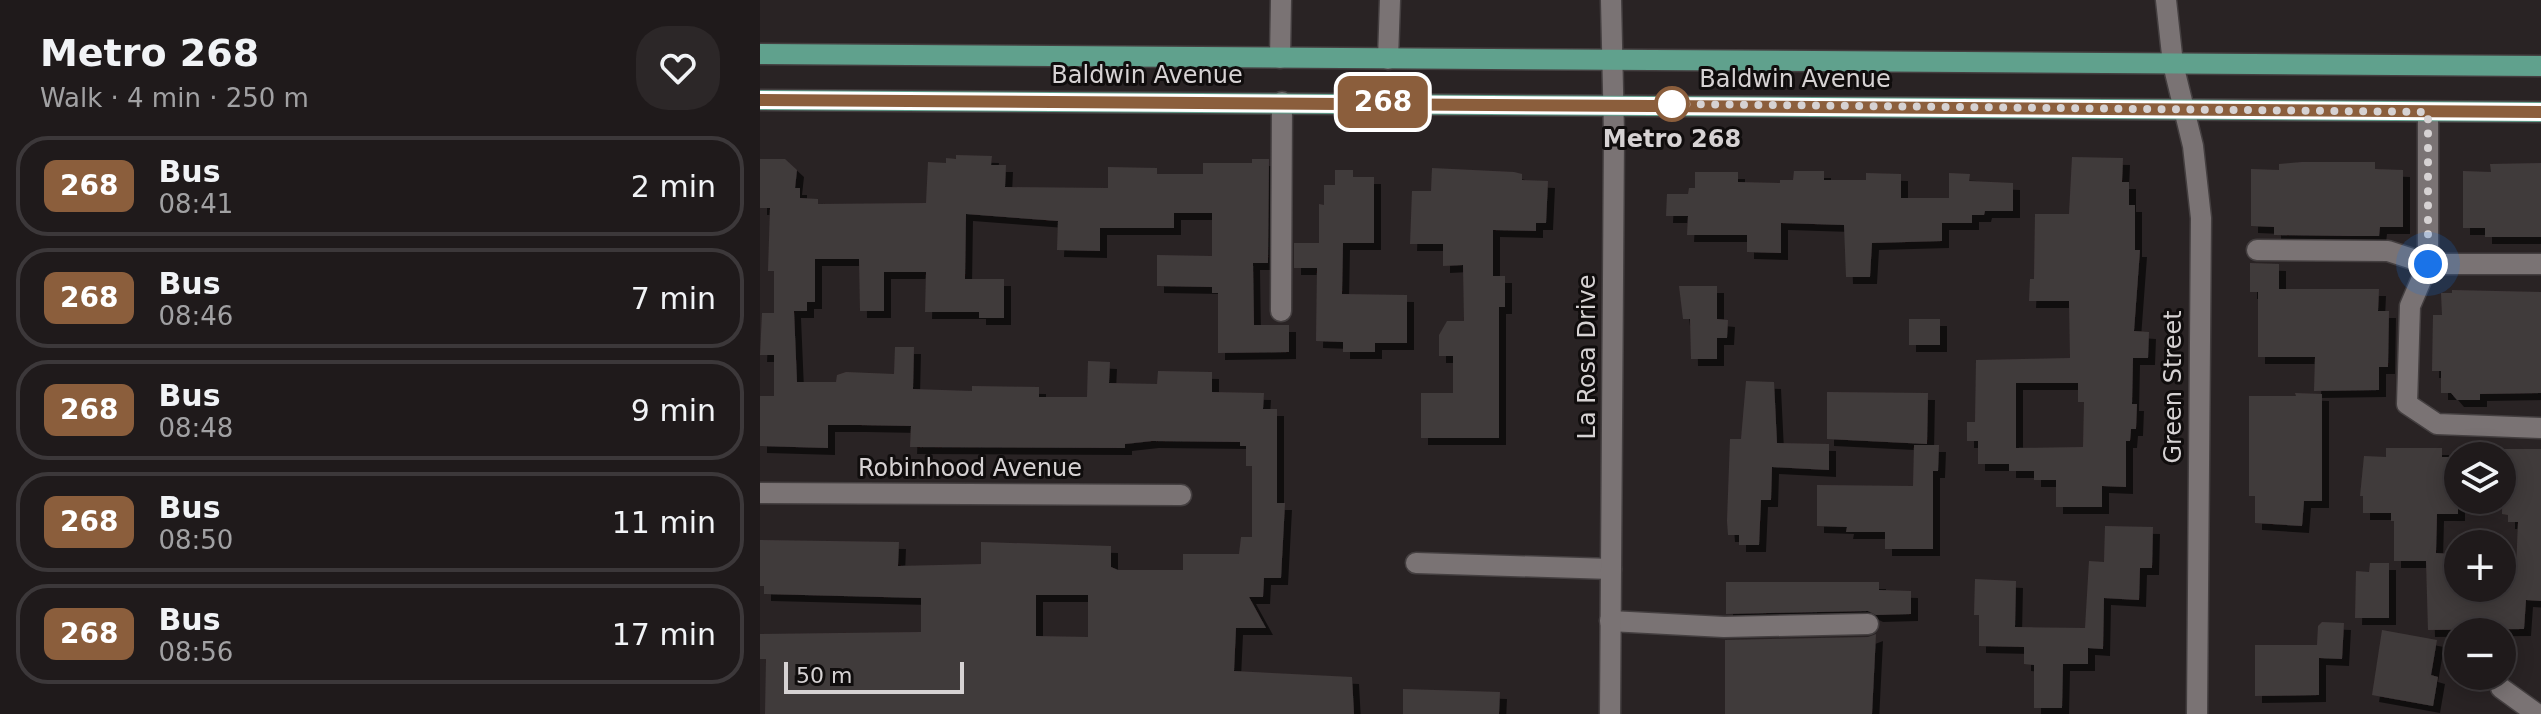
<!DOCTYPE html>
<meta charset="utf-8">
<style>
body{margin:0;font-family:"DejaVu Sans",sans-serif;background:#2c2728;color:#f1f3f6;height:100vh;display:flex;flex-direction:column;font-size:30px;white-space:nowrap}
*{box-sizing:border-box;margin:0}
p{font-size:26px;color:#a1a1a3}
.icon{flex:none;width:44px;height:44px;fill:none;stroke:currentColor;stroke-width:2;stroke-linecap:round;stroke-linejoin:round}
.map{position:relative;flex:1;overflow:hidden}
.panel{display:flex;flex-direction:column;background:#1f1a1b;width:760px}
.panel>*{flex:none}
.badge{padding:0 16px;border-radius:12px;font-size:28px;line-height:52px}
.fabs{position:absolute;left:1684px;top:442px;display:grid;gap:16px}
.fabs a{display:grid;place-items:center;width:72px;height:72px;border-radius:50%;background:#1f1a1b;box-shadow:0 4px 20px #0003,0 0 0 2px #3c383a;font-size:40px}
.scale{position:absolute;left:24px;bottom:20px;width:180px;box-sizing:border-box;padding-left:8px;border:4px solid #d6d2d3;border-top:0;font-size:22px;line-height:28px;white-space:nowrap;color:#d6d2d3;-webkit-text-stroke:6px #100d0d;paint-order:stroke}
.you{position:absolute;width:40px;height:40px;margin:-20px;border:6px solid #fff;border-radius:50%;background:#1a73e8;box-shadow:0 0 0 12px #1a73e833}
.map>.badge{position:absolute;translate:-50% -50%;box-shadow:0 0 0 4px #fff}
.round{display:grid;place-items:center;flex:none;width:84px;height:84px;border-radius:32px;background:#2c2728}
.summary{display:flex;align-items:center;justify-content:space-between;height:136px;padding:0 40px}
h1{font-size:38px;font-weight:700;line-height:60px}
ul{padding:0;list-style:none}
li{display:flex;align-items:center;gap:24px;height:100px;margin:0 16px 12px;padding:0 24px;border:4px solid #3c383a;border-radius:32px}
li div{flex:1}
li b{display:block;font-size:30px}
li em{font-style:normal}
li .badge{min-width:88px;font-weight:700;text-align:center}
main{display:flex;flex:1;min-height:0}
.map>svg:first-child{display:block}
</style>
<main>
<section class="panel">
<div class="summary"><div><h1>Metro 268</h1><p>Walk · 4 min · 250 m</p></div><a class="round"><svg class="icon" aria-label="heart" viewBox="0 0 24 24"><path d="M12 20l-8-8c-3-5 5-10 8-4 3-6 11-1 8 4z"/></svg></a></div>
<ul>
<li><span class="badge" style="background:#8b5e3c;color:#fff">268</span><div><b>Bus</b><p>08:41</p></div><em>2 min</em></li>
<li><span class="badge" style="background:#8b5e3c;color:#fff">268</span><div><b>Bus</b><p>08:46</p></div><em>7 min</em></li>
<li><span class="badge" style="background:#8b5e3c;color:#fff">268</span><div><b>Bus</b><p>08:48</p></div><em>9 min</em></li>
<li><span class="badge" style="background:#8b5e3c;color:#fff">268</span><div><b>Bus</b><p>08:50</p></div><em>11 min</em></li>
<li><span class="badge" style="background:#8b5e3c;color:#fff">268</span><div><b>Bus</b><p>08:56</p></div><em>17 min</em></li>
</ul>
</section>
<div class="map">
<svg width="1781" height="714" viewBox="0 0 1781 714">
<defs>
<filter id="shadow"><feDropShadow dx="7" dy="7" stdDeviation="0" flood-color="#0009"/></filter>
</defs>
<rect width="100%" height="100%" fill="#292324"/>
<g fill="#413a3b" fill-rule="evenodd" filter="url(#shadow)">
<path d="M196,155L232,156L231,165H246L245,187L348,188V167L397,168V174H443V163H492V159H509L508,263H493L494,325H529V352L458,353V293H452V287L397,286V255L452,256V213H414V228H340V251L297,250L298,221L206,214L205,279H244V318H219V312H165L166,272H124V311H100L99,259H55V302H47V311H34L37,382H76L77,375L86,372L134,374L135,347H154L153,389L212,391V386L279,387V397H327L328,361L350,362L349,383L397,384L398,371L452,372V392L504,393L503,409H517V503H525L521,578H504L503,597H489L506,628H476L474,671L592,677L594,714H5L6,659H0V634L161,632V598L4,594V586H0V540L139,542L138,566L221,564V542L351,546V567L358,570H423V554H479L481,537H492V466H486V446H480V442L392,441L365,444V448L150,447L151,426L99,425H68V448L0,446V396H14V355H0L2,313H14V271H8L10,208H0V159H25L37,170L35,188H40V198L58,199V204L166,203L168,162L186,163V158L196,159ZM276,595H328V637L276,636Z"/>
<path d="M1312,157L1363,158L1362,182H1369V205H1375V250H1380L1374,331L1389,332L1388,358H1373L1372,404H1377L1376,429H1371L1370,441H1366V487L1342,486V507H1296V480H1274V471H1249V464H1218V441H1207V422H1215L1216,360L1310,358L1309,301H1269L1270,279H1274L1275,214H1309ZM1256,383H1318V402H1324L1323,447L1256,448Z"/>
<path d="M1542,162H1615V169L1643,170V227H1620L1619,236H1590L1514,235V227L1491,226V169L1519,170V164Z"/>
<path d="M1781,163V237H1725V228H1703V171L1731,172L1730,164Z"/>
<path d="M672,168L754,172L762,174V180L788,181L786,223H776V231L733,230V276H745V307H739V438H661V393H693V356H679V335L687,321H704L703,265L683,266V244H650L652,191H671Z"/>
<path d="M575,170H593V177H614V243H583L582,294L647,295V343H615V352H583V342L556,341L557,268H534V243H559V204L564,205V185H575Z"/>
<path d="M1034,171H1064V180H1106V173L1141,174V198H1189V173L1210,174L1209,181L1253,183V211H1225L1224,215H1212V223H1182V241L1112,243L1110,277H1086L1084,225L1021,223V253L987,252V235H927L928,216H906L907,194H928L929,188H935V172H978V182L1020,183V180H1033Z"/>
<path d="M1490,263L1519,264V289H1619L1618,311H1629L1628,367H1619V390L1554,391L1555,357H1498V292H1490Z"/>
<path d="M919,286H957V319L968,320L967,338H957V359H931L930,319H923Z"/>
<path d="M1692,290L1781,292V393L1720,394V400H1697L1691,393H1681V371H1672L1673,315H1682L1681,293H1692Z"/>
<rect x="1149" y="319" width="31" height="26"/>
<path d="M986,381L1014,382L1017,443L1069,444V470L1012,467L1011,500H1001L999,545H979V535H968L967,521L970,439H981Z"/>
<path d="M1067,392L1168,393L1167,444L1067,439Z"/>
<path d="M1535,393L1562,394V501H1544L1542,526L1495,523V496H1489V396H1536Z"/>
<path d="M1154,445H1179L1178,471H1173V549H1125V532H1086L1087,527L1057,526V485L1153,486Z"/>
<path d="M1626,448H1682V457H1698V514H1677L1676,553L1692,554V563H1698V588H1742V570H1756L1758,522H1748V515L1742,514L1743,449H1781V601L1766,600L1764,629L1668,630L1666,561H1634V521H1631V513H1603V496H1600L1604,456L1626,457Z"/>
<path d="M1345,526L1393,527L1392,568H1380L1379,600L1344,598L1343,649L1328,648V664H1303L1302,708H1274V665L1264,664V647L1219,646V615H1214L1215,579L1256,581L1255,627L1325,628L1329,561L1344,562Z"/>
<path d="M1610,563H1629V618H1595L1596,571L1609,572Z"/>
<path d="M966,582H1119V590L1151,591V614L1116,615L1108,611L966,614Z"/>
<path d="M1562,622L1584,623L1582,659L1559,658V695L1495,696V645H1557L1558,626Z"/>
<path d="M1622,630L1677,640L1671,675L1678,677L1673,706L1612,695Z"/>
<path d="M1116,634L1112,714H965V640L1108,637Z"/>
<path d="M643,689L740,692L739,714H643Z"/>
</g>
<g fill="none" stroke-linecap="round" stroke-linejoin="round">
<g stroke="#443f40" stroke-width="23">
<g id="minor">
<path d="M1406,0L1413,64L1433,146L1441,218L1437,714"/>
<path d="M520,58L521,0"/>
<path d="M628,59L630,0"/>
<path d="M1668,112V264L1650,306L1647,404L1677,424L1781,428"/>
<path d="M1497,250L1628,251L1668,264H1781"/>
<path d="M521,311L522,102"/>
<path d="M0,493L421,495"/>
<path d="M656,563L851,569"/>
<path d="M850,621L964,627L1108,624"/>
<path d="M1741,688L1777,714"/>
<path d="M850,714L854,134L851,0"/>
</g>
</g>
<g stroke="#443f40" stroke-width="23">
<g id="major">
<path d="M0,54L1781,66"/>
<path d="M0,100L1781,112"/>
</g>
</g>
<use href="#minor" stroke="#7a7374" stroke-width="20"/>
<use href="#major" stroke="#60a18d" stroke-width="20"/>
</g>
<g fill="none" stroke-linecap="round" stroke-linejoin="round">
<g stroke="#fff" stroke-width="18">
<path id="line" d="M0,100L1781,112"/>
</g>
<use href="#line" stroke="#8b5e3c" stroke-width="12"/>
<path stroke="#d6d2d3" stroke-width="8" stroke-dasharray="0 14.4" d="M912,104L1668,112V264"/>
</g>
<circle fill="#fff" stroke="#8b5e3c" stroke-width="4" cx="912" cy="104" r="16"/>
<g text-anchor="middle" stroke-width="6" stroke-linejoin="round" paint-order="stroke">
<g font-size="24" fill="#d6d2d3" stroke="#100d0d">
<text x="387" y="83">Baldwin Avenue</text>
<text x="1035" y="87">Baldwin Avenue</text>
<text transform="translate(827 357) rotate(-90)" y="8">La Rosa Drive</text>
<text transform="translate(1413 387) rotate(-90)" y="8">Green Street</text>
<text x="210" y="476">Robinhood Avenue</text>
</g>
<g font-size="24" font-weight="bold" fill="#d6d2d3" stroke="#100d0d">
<text x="912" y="147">Metro 268</text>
</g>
</g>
</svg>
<div class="fabs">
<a><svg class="icon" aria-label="layers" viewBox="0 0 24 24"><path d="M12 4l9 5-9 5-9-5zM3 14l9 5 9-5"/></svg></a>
<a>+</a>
<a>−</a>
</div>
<div class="scale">50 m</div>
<div class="you" style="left:1668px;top:264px"></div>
<b class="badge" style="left:623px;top:102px;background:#8b5e3c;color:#fff">268</b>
</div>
</main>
